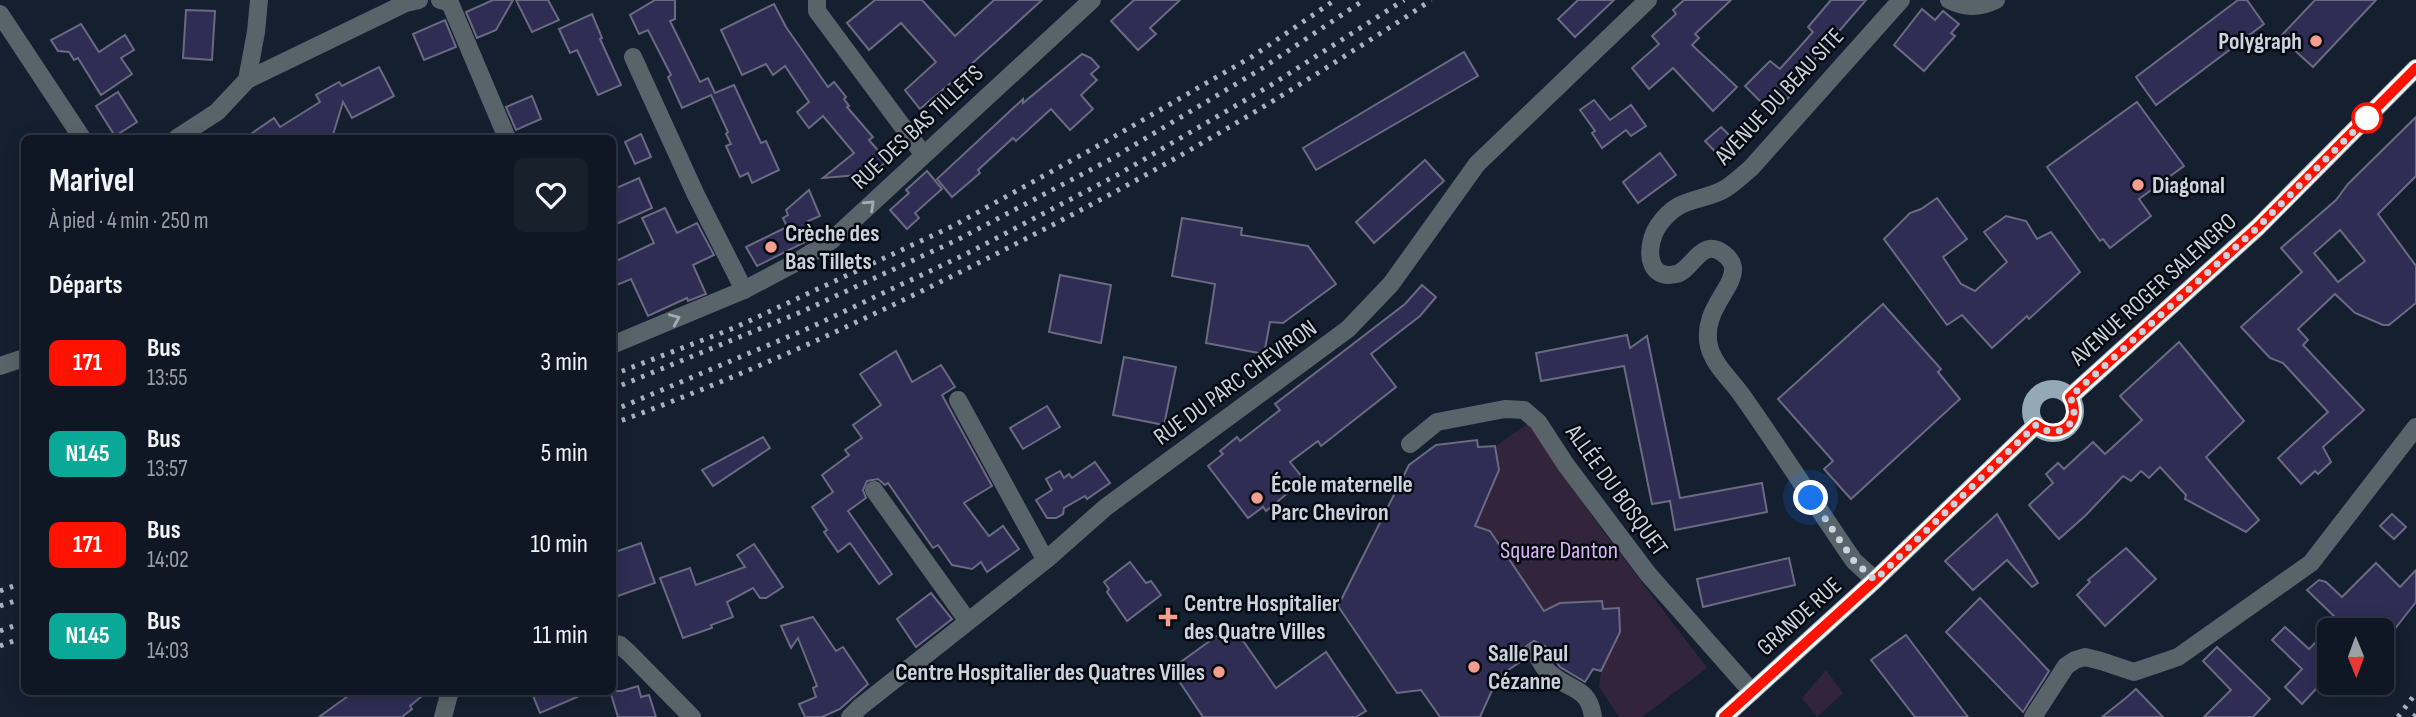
<!DOCTYPE html>
<html lang="fr">
<meta charset="utf-8">
<style>
body{margin:0;font-family:"Sofia Sans Condensed",sans-serif;background:#18202c;color:#f1f3f6;height:100vh;display:flex;flex-direction:column;font-size:26px;white-space:nowrap}
*{box-sizing:border-box;margin:0}
p{font-size:23px;color:#9b9fa6}
.icon{flex:none;width:38px;height:38px;fill:none;stroke:currentColor;stroke-width:2;stroke-linecap:round;stroke-linejoin:round}
.map{position:relative;flex:1;overflow:hidden}
.side{position:absolute;left:21px;top:135px;width:595px;height:560px;display:flex;flex-direction:column;background:#0f1724;border-radius:10px;box-shadow:0 4px 18px #0003,0 0 0 2px #2f3641}
.side>*{flex:none}
.badge{padding:0 14px;border-radius:10px;font-size:24px;line-height:46px}
.needle{width:46px;rotate:179deg}
.controls{position:absolute;left:2317px;top:618px;display:grid;gap:14px}
.controls a{display:grid;place-items:center;width:77px;height:77px;border-radius:10px;background:#0f1724;box-shadow:0 4px 18px #0003,0 0 0 2px #2f3641;font-size:35px}
.you{position:absolute;width:35px;height:35px;margin:-18px;border:5px solid #fff;border-radius:50%;background:#1a73e8;box-shadow:0 0 0 10px #1a73e833}
.map>.badge{position:absolute;translate:-50% -50%;box-shadow:0 0 0 4px #fff}
h2{padding:0 28px;font-size:26px;line-height:63px}
.round{display:grid;place-items:center;flex:none;width:74px;height:74px;border-radius:10px;background:#18202c}
.head{display:flex;align-items:center;justify-content:space-between;height:119px;padding:0 28px}
h1{font-size:33px;font-weight:700;line-height:52px}
ul{padding:0;list-style:none}
li{display:flex;align-items:center;gap:21px;height:91px;padding:0 28px}
li div{flex:1}
li b{display:block;font-size:26px}
li em{font-style:normal}
li .badge{min-width:77px;font-weight:700;text-align:center}
.map>svg:first-child{display:block}
</style>
<div class="map">
<svg width="2416" height="717" viewBox="0 0 2416 717">
<rect width="100%" height="100%" fill="#141f30"/>
<g fill="#32253b">
<path d="M1528,423L1600,527L1707,668L1642,717H1619L1599,687L1601,671L1620,632L1619,609H1603L1602,601L1560,603L1544,611L1490,532L1470,523L1499,470L1496,446Z"/>
<path d="M1826,670L1843,693L1817,717L1802,698Z"/>
</g>
<g fill="#302d55" stroke="#6a6a81" stroke-width="2" fill-rule="evenodd">
<path d="M493,0H513L496,30L477,38L466,12Z"/>
<path d="M516,0H548L559,20L532,32Z"/>
<path d="M655,0H675V19L670,21L700,82L708,78L715,93L734,85L761,143L766,141L779,170L752,183L748,173L740,177L726,146L731,144L726,134L728,132L711,95L682,108L668,77L671,75L648,30L639,34L630,15Z"/>
<path d="M875,0H922L955,36L994,0H1042L966,69L970,76L953,85L952,82L920,109L905,90L936,62L901,23L869,50L847,23Z"/>
<path d="M1134,0H1180L1150,28L1156,34L1138,50L1111,21Z"/>
<path d="M1578,0H1614L1575,37L1558,19Z"/>
<path d="M1684,0H1731L1695,34L1699,38L1692,45L1737,87L1713,111L1673,68L1649,89L1632,68L1659,44L1652,36L1676,14L1673,10Z"/>
<path d="M1831,0H1866L1790,88L1794,92L1777,109L1775,107L1771,112L1745,86L1770,61L1780,69L1813,32L1808,27Z"/>
<path d="M2238,0H2247L2264,24L2156,105L2136,77Z"/>
<path d="M2315,0H2376L2313,67L2280,37Z"/>
<path d="M774,4L786,27L828,87L834,82L846,97L844,99L849,106L847,107L873,137L869,140L887,161L864,181L858,175L823,178L854,153L823,116L809,128L797,112L809,102L785,66L773,75L766,64L742,75L721,30Z"/>
<path d="M1922,9L1935,20L1943,11L1959,24L1951,33L1955,36L1924,71L1894,45Z"/>
<path d="M186,10L215,11L212,60L183,58Z"/>
<path d="M592,14L602,38L600,39L621,85L598,95L577,50L570,53L559,29Z"/>
<path d="M445,20L456,47L424,60L413,34Z"/>
<path d="M81,24L99,52L125,35L134,50L121,58L132,74L101,95L78,58L74,60L69,52L58,51L51,40Z"/>
<path d="M1464,52L1478,76L1316,170L1303,148Z"/>
<path d="M1082,54L1091,58L1099,67L1091,74L1097,80L1081,95L1093,109L1070,130L1051,109L1016,141L1013,138L978,170L980,173L952,197L937,179L1023,99V103Z"/>
<path d="M379,67L394,96L352,118L343,102L332,138H245L274,118L280,127L320,102L316,95L339,82L342,86Z"/>
<path d="M118,92L137,122L115,136L96,106Z"/>
<path d="M532,96L541,119L516,130L506,107Z"/>
<path d="M1594,100L1610,120L1631,105L1646,126L1631,136L1626,130L1602,148L1592,133L1595,131L1580,110Z"/>
<path d="M2137,102L2184,166L2139,199L2151,216L2110,248L2103,239L2100,241L2047,167Z"/>
<path d="M2416,117V176L2378,214L2416,266V303L2389,325H2383L2355,313L2335,294L2298,329L2308,340L2303,345L2364,410L2323,447L2331,462L2318,474L2315,471L2301,484L2278,458L2328,412L2283,363L2270,358L2241,327L2302,272L2281,248L2336,200L2348,184ZM2340,230L2365,261L2338,282L2314,253Z"/>
<path d="M1721,127L1738,144L1722,159L1705,141Z"/>
<path d="M641,134L651,157L635,164L625,142Z"/>
<path d="M1660,153L1676,175L1638,203L1623,182Z"/>
<path d="M1425,160L1444,181L1374,243L1356,222Z"/>
<path d="M927,171L942,189L915,213L919,218L907,229L890,210L909,193L906,190Z"/>
<path d="M639,178L652,208L612,226V190Z"/>
<path d="M809,190L820,216L808,221L815,237L757,266L746,247L787,227L783,218L788,215L786,210Z"/>
<path d="M1937,198L1967,239L1943,257L1961,284L1975,291L2007,262L1984,232L2006,216L2026,221L2037,239L2051,232L2080,272L2029,319L2027,316L1992,348L1962,315L1947,325L1884,239L1910,213L1921,209Z"/>
<path d="M665,208L677,233L697,223L714,255L693,265L706,294L688,301L687,298L648,316L631,279L612,287V263L654,243L642,218Z"/>
<path d="M1182,218L1242,228L1241,235L1308,246L1336,284L1283,323L1270,322L1264,354L1206,343L1215,284L1172,276Z"/>
<path d="M1060,275L1111,285L1101,343L1049,332Z"/>
<path d="M1422,285L1436,297L1420,316L1371,354L1396,387L1321,446L1318,441L1290,462L1302,477L1286,489L1289,492L1266,511L1263,507L1248,518L1208,466L1223,454L1220,451L1237,437L1240,441L1280,410L1275,404L1405,304Z"/>
<path d="M1883,304L1941,369L1938,372L1960,399L1851,499L1824,469L1833,461L1778,399Z"/>
<path d="M1627,335L1630,348L1647,336L1680,498L1762,483L1767,512L1675,530L1670,501L1652,504L1624,366L1541,381L1536,353Z"/>
<path d="M2179,342L2244,421L2206,457L2259,520L2246,532L2185,499L2186,495L2160,467L2149,478L2141,471L2131,481L2123,476L2085,516L2059,539L2029,505L2053,483L2046,474L2058,463L2064,469L2093,442L2105,454L2142,420L2120,396Z"/>
<path d="M896,351L912,382L941,365L955,387L942,395L992,486L964,503L989,536L1003,526L1019,549L987,572L981,562L972,569L952,565L938,545L933,548L888,483L885,485L878,479L867,481L863,490L866,498L848,511L892,574L879,584L850,543L838,552L824,532L827,530L812,507L833,492L822,475L849,455L845,450L862,438L853,425L881,405L860,374Z"/>
<path d="M1124,357L1176,367L1164,425L1113,415Z"/>
<path d="M1047,406L1060,427L1023,449L1010,428Z"/>
<path d="M763,437L770,448L713,486L702,470Z"/>
<path d="M1477,440L1478,447L1495,446L1499,470L1475,526L1490,531L1544,611L1560,603L1602,601L1603,609L1619,608L1620,632L1601,671L1593,669L1585,682L1560,667L1545,646L1534,641L1525,647L1526,658L1498,677L1480,717H1440L1421,690L1397,693L1338,606L1409,465L1436,445Z"/>
<path d="M1095,462L1110,483L1087,499L1085,496L1064,508L1063,514L1056,518H1047L1036,500L1052,490L1046,479L1060,471L1064,478L1069,474L1072,478Z"/>
<path d="M1997,514L2038,583L2032,587L2007,560L1973,590L1945,561Z"/>
<path d="M2392,514L2406,527L2394,539L2380,526Z"/>
<path d="M641,543L655,583L612,598V553Z"/>
<path d="M754,544L783,587L766,598H760L753,588L727,602L733,617L711,625L712,628L683,638L660,578L690,568L696,585L745,567L737,555Z"/>
<path d="M2126,548L2156,579L2105,626L2077,595L2090,582L2088,580Z"/>
<path d="M1789,558L1795,585L1703,607L1697,579Z"/>
<path d="M1130,562L1146,583L1151,581L1161,595L1127,621L1107,592L1109,589L1104,582Z"/>
<path d="M2376,563L2400,587L2416,570V602L2382,645V630H2329V675L2302,704L2285,687L2302,669L2272,640L2285,627L2309,649L2338,620L2307,590L2319,580L2326,582L2342,597Z"/>
<path d="M931,593L952,619L916,647L897,619Z"/>
<path d="M1980,598L2049,671L2023,712L1946,632Z"/>
<path d="M813,617L836,651L843,647L868,684L840,709L822,717H805L799,704L816,697L813,688L817,686L798,638L791,648L781,626Z"/>
<path d="M1232,625L1276,688L1326,652L1366,711L1356,717H1203L1171,669Z"/>
<path d="M1906,635L1968,717H1915L1871,660Z"/>
<path d="M2217,647L2270,699L2253,717H2204L2231,690L2203,661Z"/>
<path d="M638,686L641,697L649,695L656,717H618L610,691H622Z"/>
<path d="M2136,689L2163,717H2102L2127,697Z"/>
<path d="M355,691H428L410,706L412,709L402,717H319Z"/>
<path d="M531,691H591L540,713Z"/>
</g>
<g fill="none" stroke-linecap="round" stroke-linejoin="round">
<g stroke="#59646a" stroke-width="18">
<path d="M440,0L450,3L507,138"/>
<path d="M817,0V11L923,154"/>
<path d="M1949,0C1965,8 1980,8 1996,0"/>
<path d="M0,14L82,138"/>
<path d="M633,57L696,195L744,290"/>
<path d="M247,80L256,32L259,0"/>
<path d="M177,138L217,112L247,80L406,3L419,0"/>
<path d="M612,345L744,290L795,263L832,240L1092,0"/>
<path d="M0,366L24,358"/>
<path d="M958,400L1041,552L1047,559"/>
<path d="M1410,444L1437,422L1505,409L1524,410L1538,422L1566,465L1648,574L1752,692"/>
<path d="M874,490L967,620"/>
<path d="M1875,580L1854,561C1816,506 1780,449 1741,394C1731,380 1713,364 1709,346C1701,310 1735,289 1733,267C1732,262 1728,257 1724,254C1701,236 1693,270 1676,274C1645,281 1646,244 1658,226C1678,197 1695,203 1721,191C1732,186 1741,176 1751,168L1901,0"/>
<path d="M612,643L620,645L629,653L692,717"/>
<path d="M1535,652C1540,660 1544,670 1552,675C1571,691 1589,687 1593,717"/>
<path d="M443,717L450,691"/>
<path d="M850,717L860,707L1047,559L1106,507L1348,329L1391,284L1477,164L1648,0"/>
<path d="M2033,717L2066,666L2075,660L2085,657L2101,661L2134,672L2178,657L2311,563L2416,427"/>
</g>
<g stroke="#94a9b6" stroke-width="18">
<circle cx="2053" cy="411" r="22"/>
<path d="M2070,397L2258,227L2416,68"/>
<path d="M1724,717L1875,580L2036,425"/>
</g>
<g stroke="#a8b1bd" stroke-width="5" stroke-dasharray="3.5 7" stroke-linecap="butt">
<path d="M612,375L734,328L953,226L1103,143L1253,56L1335,0"/>
<path d="M612,389L801,312L957,240L1111,159L1261,69L1364,0"/>
<path d="M612,411L809,328L966,254L1119,174L1271,85L1404,0"/>
<path d="M612,424C755,372 894,307 1029,237C1139,181 1247,119 1351,52C1378,35 1405,18 1431,0"/>
<path d="M0,591L24,582"/>
<path d="M0,606L24,598"/>
<path d="M0,631L24,622"/>
<path d="M0,646L24,637"/>
<path d="M2398,717L2416,693"/>
<path d="M2414,717L2416,714"/>
</g>
</g>
<defs><path id="oneway-chevron" d="M-2-3.5L2.5 0L-2 3.5" fill="none" stroke-width="1.6" stroke-linecap="round" stroke-linejoin="round" transform="scale(1.75)"/></defs>
<g stroke="#a3acb5">
<use href="#oneway-chevron" transform="translate(870 205) rotate(-43)"/>
<use href="#oneway-chevron" transform="translate(675 319) rotate(-23)"/>
</g>
<g fill="none" stroke-linecap="round" stroke-linejoin="round">
<g stroke="#fff" stroke-width="16">
<path id="line" d="M1724,717L1875,580L2036,425C2058,442 2084,423 2070,397L2258,227L2416,68"/>
</g>
<use href="#line" stroke="#ff1300" stroke-width="10"/>
<path stroke="#cbd3de" stroke-width="7" stroke-dasharray="0 12.6" d="M1811,498L1854,561L1875,580L2036,425C2058,442 2084,423 2070,397L2258,227L2367,118"/>
</g>
<g fill="#f59d8f" stroke="#050910" stroke-width="2.5">
<circle cx="2316" cy="41" r="7"/>
<circle cx="2138" cy="185" r="7"/>
<circle cx="771" cy="247" r="7"/>
<circle cx="1257" cy="498" r="7"/>
<path d="M1164.5 606.5h7v7h7v7h-7v7h-7v-7h-7v-7h7z"/>
<circle cx="1474" cy="667" r="7"/>
<circle cx="1219" cy="672" r="7"/>
</g>
<circle fill="#fff" stroke="#ff1300" stroke-width="3.5" cx="2367" cy="118" r="14"/>
<g text-anchor="middle" stroke-width="5" stroke-linejoin="round" paint-order="stroke">
<g font-size="24" font-weight="bold" fill="#cbd3de" stroke="#050910" text-anchor="start">
<text x="2302" y="49" text-anchor="end">Polygraph</text>
<text x="2152" y="193">Diagonal</text>
<text x="785" y="241">Crèche des<tspan x="785" dy="28">Bas Tillets</tspan></text>
<text x="1271" y="492">École maternelle<tspan x="1271" dy="28">Parc Cheviron</tspan></text>
<text x="1184" y="611">Centre Hospitalier<tspan x="1184" dy="28">des Quatre Villes</tspan></text>
<text x="1488" y="661">Salle Paul<tspan x="1488" dy="28">Cézanne</tspan></text>
<text x="1205" y="680" text-anchor="end">Centre Hospitalier des Quatres Villes</text>
</g>
<g font-size="24" fill="#cbd3de" stroke="#050910">
<text transform="translate(1779 96) rotate(-47)" y="8">AVENUE DU BEAU SITE</text>
<text transform="translate(917 127) rotate(-43)" y="8">RUE DES BAS TILLETS</text>
<text transform="translate(2153 289) rotate(-42)" y="8">AVENUE ROGER SALENGRO</text>
<text transform="translate(1235 382) rotate(-36)" y="8">RUE DU PARC CHEVIRON</text>
<text transform="translate(1617 490) rotate(54)" y="8">ALLÉE DU BOSQUET</text>
<text transform="translate(1799 616) rotate(-42)" y="8">GRANDE RUE</text>
</g>
<g font-size="24" fill="#dcb5f6" stroke="#050910">
<text x="1559" y="558">Square Danton</text>
</g>
</g>
</svg>
<div class="controls">
<a><svg class="needle" viewBox="-14 -14 28 28"><path d="M0-13l5 13h-10z" fill="#e53935"/><path d="M0 13l5-13h-10z" fill="#9b9fa6"/></svg></a>
</div>
<div class="you" style="left:1811px;top:498px"></div>
<section class="side">
<div class="head"><div><h1>Marivel</h1><p>À pied · 4 min · 250 m</p></div><a class="round"><svg class="icon" aria-label="heart" viewBox="0 0 24 24"><path d="M12 20l-8-8c-3-5 5-10 8-4 3-6 11-1 8 4z"/></svg></a></div>
<h2>Départs</h2>
<ul>
<li><span class="badge" style="background:#ff1300;color:#fff">171</span><div><b>Bus</b><p>13:55</p></div><em>3 min</em></li>
<li><span class="badge" style="background:#0aa896;color:#fff">N145</span><div><b>Bus</b><p>13:57</p></div><em>5 min</em></li>
<li><span class="badge" style="background:#ff1300;color:#fff">171</span><div><b>Bus</b><p>14:02</p></div><em>10 min</em></li>
<li><span class="badge" style="background:#0aa896;color:#fff">N145</span><div><b>Bus</b><p>14:03</p></div><em>11 min</em></li>
</ul>
</section>
</div>
